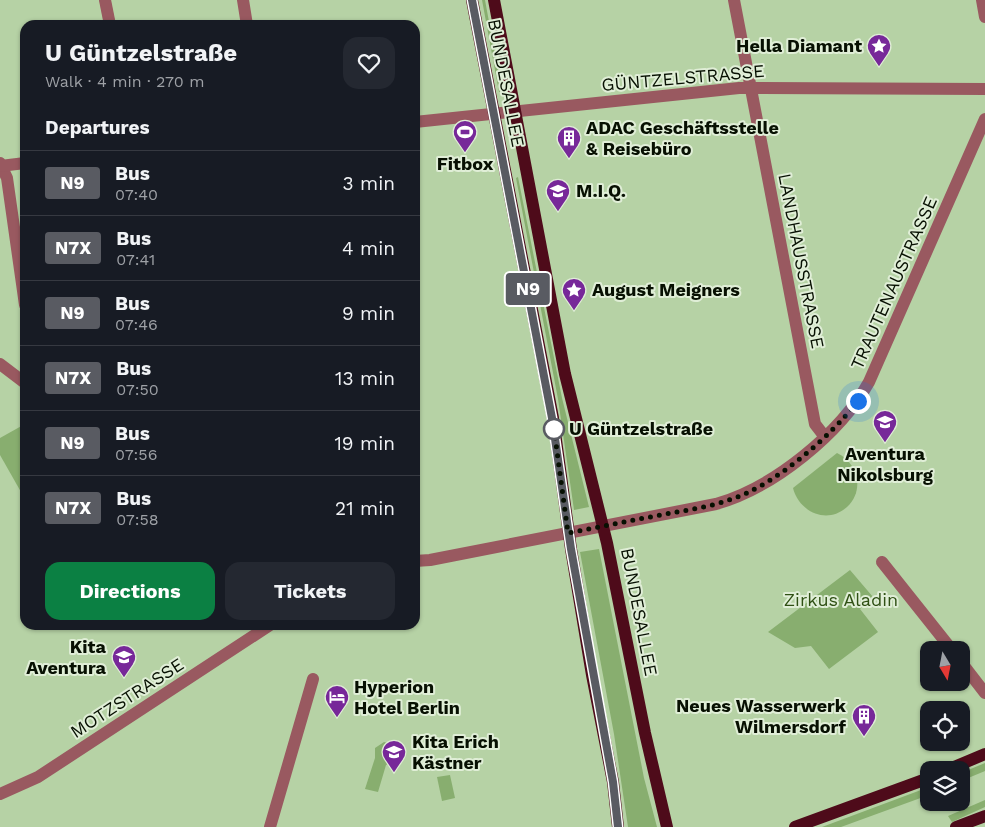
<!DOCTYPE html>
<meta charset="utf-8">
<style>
body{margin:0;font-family:"Work Sans",sans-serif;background:#242831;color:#f1f3f6;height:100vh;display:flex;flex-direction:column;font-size:19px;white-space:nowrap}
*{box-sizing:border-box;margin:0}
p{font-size:16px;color:#9ea1a6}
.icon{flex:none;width:28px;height:28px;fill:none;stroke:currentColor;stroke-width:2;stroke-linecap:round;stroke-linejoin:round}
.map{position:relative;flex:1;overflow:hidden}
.drawer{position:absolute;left:20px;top:20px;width:400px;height:610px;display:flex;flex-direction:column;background:#171b24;border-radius:15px;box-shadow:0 1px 4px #0004}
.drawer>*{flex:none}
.badge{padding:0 10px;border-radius:4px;font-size:18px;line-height:32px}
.needle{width:32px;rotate:170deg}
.controls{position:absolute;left:920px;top:641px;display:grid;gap:10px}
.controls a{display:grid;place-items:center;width:50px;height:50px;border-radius:10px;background:#171b24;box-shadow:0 1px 4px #0004;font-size:25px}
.you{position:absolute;width:25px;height:25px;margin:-12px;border:4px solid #fff;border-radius:50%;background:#1a73e8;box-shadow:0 0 0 8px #1a73e833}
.map>.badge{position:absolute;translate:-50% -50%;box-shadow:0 0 0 2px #fff}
h2{padding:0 25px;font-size:19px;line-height:45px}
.round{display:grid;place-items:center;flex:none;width:52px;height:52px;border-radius:15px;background:#242831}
.headline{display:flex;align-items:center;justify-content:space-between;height:85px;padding:0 25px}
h1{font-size:24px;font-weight:700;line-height:38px}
.primary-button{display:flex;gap:10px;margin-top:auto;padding:10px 25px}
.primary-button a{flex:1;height:58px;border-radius:15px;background:#0b8043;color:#fff;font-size:20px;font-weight:700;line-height:58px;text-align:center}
.primary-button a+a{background:#242831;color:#f1f3f6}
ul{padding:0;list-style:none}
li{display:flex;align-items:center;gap:15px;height:65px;padding:0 25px;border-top:1px solid #363941}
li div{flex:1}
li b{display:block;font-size:19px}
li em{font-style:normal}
li .badge{min-width:55px;font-weight:700;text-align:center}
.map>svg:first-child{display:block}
</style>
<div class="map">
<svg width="985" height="827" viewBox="0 0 985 827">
<rect width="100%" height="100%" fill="#b6d2a5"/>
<g fill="#88ae6f">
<path d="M482,0H485L499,76L504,91L499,92Z"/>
<path d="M518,177L562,398L589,507L574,510L558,399L516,178Z"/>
<path d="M25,424V490L21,492L0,455V438Z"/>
<path d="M837,453C858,463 865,490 847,507C827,525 799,512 793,488Z"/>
<path d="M599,549L644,778L657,827H628L614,734L580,552Z"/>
<path d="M850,570L873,597L860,609L878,632L829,669L811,646L795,648L768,632Z"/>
<path d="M384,742L394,745L397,755L394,761L386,765L378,792L365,789L375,758V748Z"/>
<path d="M985,763V771L961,781V773Z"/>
<path d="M450,775L455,798L442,801L437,777Z"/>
<path d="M921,790L926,796L841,827H822Z"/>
<path d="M985,800V807L952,822L948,816Z"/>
</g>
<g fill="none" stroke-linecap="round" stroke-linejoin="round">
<g stroke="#995960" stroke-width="12">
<path d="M105,0L110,25"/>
<path d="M243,0L247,25"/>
<path d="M734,0L815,424L825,437"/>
<path d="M982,0L985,17"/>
<path d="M415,122L739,88L985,89"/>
<path d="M0,163L7,178L9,192L25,305"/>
<path d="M0,166L25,163"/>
<path d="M0,364L25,383"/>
<path d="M415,561L430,560L716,504C773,488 840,434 869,382L985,119"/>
<path d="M882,562L952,650"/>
<path d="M961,662L985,693"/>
<path d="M0,794L38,777L270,625"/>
<path d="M270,827L313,679"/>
</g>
<g stroke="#4e0b1a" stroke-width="12">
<path d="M472,0L553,418L571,549L592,675L613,782L618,827"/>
<path d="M494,0L565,374L607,543L645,733L667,827"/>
<path d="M947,770L985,754"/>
<path d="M795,827L929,778"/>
<path d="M956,827L985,816"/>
</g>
</g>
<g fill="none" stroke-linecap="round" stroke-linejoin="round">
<g stroke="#fff" stroke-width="11">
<path id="line" d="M472,0L552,418L571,549L613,782L618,827"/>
</g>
<use href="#line" stroke="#595b62" stroke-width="8"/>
<path stroke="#071002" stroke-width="5" stroke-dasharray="0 9" d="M554,429L568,533C601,527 633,520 666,514C687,510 709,507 729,500C774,486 829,438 858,401"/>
</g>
<defs>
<g id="sight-pin" transform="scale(1.25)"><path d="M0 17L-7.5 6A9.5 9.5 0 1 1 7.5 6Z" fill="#772899" stroke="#e0eed7"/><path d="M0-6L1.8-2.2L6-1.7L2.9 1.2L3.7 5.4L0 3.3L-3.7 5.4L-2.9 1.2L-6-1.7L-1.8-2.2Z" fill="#fff"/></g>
<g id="stadium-pin" transform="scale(1.25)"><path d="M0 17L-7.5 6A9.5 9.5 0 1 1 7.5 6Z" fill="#772899" stroke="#e0eed7"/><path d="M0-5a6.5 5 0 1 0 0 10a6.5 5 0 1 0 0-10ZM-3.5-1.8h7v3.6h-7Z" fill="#fff"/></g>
<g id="building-pin" transform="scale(1.25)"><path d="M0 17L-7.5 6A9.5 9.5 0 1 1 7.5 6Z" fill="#772899" stroke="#e0eed7"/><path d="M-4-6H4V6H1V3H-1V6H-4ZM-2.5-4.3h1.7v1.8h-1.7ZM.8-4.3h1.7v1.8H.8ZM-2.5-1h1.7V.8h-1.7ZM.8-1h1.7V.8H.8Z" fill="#fff"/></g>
<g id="school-pin" transform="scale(1.25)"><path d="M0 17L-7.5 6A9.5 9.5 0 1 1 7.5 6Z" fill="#772899" stroke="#e0eed7"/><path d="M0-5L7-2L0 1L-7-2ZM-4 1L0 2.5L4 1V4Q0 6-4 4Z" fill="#fff"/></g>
<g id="hotel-pin" transform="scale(1.25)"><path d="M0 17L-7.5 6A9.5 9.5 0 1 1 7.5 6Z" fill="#772899" stroke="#e0eed7"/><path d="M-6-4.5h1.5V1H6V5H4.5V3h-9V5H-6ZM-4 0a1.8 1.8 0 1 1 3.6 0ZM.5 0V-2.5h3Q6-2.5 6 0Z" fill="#fff"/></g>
</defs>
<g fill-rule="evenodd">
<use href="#sight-pin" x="879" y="46"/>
<use href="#stadium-pin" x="465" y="132"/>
<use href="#building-pin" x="569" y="138"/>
<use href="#school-pin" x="558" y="191"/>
<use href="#sight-pin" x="574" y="290"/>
<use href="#school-pin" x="885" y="422"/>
<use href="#school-pin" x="124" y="657"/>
<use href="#hotel-pin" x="337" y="697"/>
<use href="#building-pin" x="864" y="716"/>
<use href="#school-pin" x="394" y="752"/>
</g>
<circle fill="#fff" stroke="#595b62" stroke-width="2.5" cx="554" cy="429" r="10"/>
<g text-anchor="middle" stroke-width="4" stroke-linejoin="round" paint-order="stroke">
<g font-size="18" font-weight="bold" fill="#071002" stroke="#e0eed7" text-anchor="start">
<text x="862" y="52" text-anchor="end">Hella Diamant</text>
<text x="586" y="134">ADAC Geschäftsstelle<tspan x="586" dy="21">&amp; Reisebüro</tspan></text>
<text x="465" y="170" text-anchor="middle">Fitbox</text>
<text x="576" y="197">M.I.Q.</text>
<text x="592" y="296">August Meigners</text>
<text x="885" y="460" text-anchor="middle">Aventura<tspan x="885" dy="21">Nikolsburg</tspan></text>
<text x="106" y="653" text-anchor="end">Kita<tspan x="106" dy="21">Aventura</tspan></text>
<text x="354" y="693">Hyperion<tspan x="354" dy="21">Hotel Berlin</tspan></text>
<text x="846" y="712" text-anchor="end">Neues Wasserwerk<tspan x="846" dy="21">Wilmersdorf</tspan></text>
<text x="412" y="748">Kita Erich<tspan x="412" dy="21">Kästner</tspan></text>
</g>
<g font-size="18" fill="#071002" stroke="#e0eed7">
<text transform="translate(683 78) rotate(-5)" y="6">GÜNTZELSTRASSE</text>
<text transform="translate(506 83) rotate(79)" y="6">BUNDESALLEE</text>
<text transform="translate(801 261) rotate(79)" y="6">LANDHAUSSTRASSE</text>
<text transform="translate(894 283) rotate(-66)" y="6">TRAUTENAUSTRASSE</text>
<text transform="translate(639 612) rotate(79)" y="6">BUNDESALLEE</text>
<text transform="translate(127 698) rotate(-33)" y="6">MOTZSTRASSE</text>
</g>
<g font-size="18" font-weight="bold" fill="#071002" stroke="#e0eed7" text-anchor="start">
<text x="569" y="435">U Güntzelstraße</text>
</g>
<g font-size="18" fill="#2f5014" stroke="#e0eed7">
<text x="841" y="606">Zirkus Aladin</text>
</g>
</g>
</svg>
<div class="controls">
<a><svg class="needle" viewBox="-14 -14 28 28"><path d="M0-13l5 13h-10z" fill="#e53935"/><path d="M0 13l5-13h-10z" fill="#9ea1a6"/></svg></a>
<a><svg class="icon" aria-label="locate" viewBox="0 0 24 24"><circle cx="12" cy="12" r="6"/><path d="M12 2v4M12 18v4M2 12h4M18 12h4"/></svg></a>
<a><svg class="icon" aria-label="layers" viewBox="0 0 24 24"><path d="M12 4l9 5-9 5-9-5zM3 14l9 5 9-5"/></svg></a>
</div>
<div class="you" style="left:858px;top:401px"></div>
<b class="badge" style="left:528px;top:289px;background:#595b62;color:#fff">N9</b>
<section class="drawer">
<div class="headline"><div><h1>U Güntzelstraße</h1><p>Walk · 4 min · 270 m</p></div><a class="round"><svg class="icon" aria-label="heart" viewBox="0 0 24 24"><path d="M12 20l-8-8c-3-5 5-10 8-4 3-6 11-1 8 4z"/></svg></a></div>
<h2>Departures</h2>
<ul>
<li><span class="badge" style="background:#595b62;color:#fff">N9</span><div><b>Bus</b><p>07:40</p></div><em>3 min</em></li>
<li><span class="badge" style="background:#595b62;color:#fff">N7X</span><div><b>Bus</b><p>07:41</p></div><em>4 min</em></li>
<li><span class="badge" style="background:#595b62;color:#fff">N9</span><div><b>Bus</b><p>07:46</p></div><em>9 min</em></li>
<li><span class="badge" style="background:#595b62;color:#fff">N7X</span><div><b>Bus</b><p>07:50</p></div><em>13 min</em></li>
<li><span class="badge" style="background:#595b62;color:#fff">N9</span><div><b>Bus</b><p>07:56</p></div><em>19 min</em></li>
<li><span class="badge" style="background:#595b62;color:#fff">N7X</span><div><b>Bus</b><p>07:58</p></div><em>21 min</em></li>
</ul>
<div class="primary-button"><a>Directions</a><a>Tickets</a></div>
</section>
</div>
